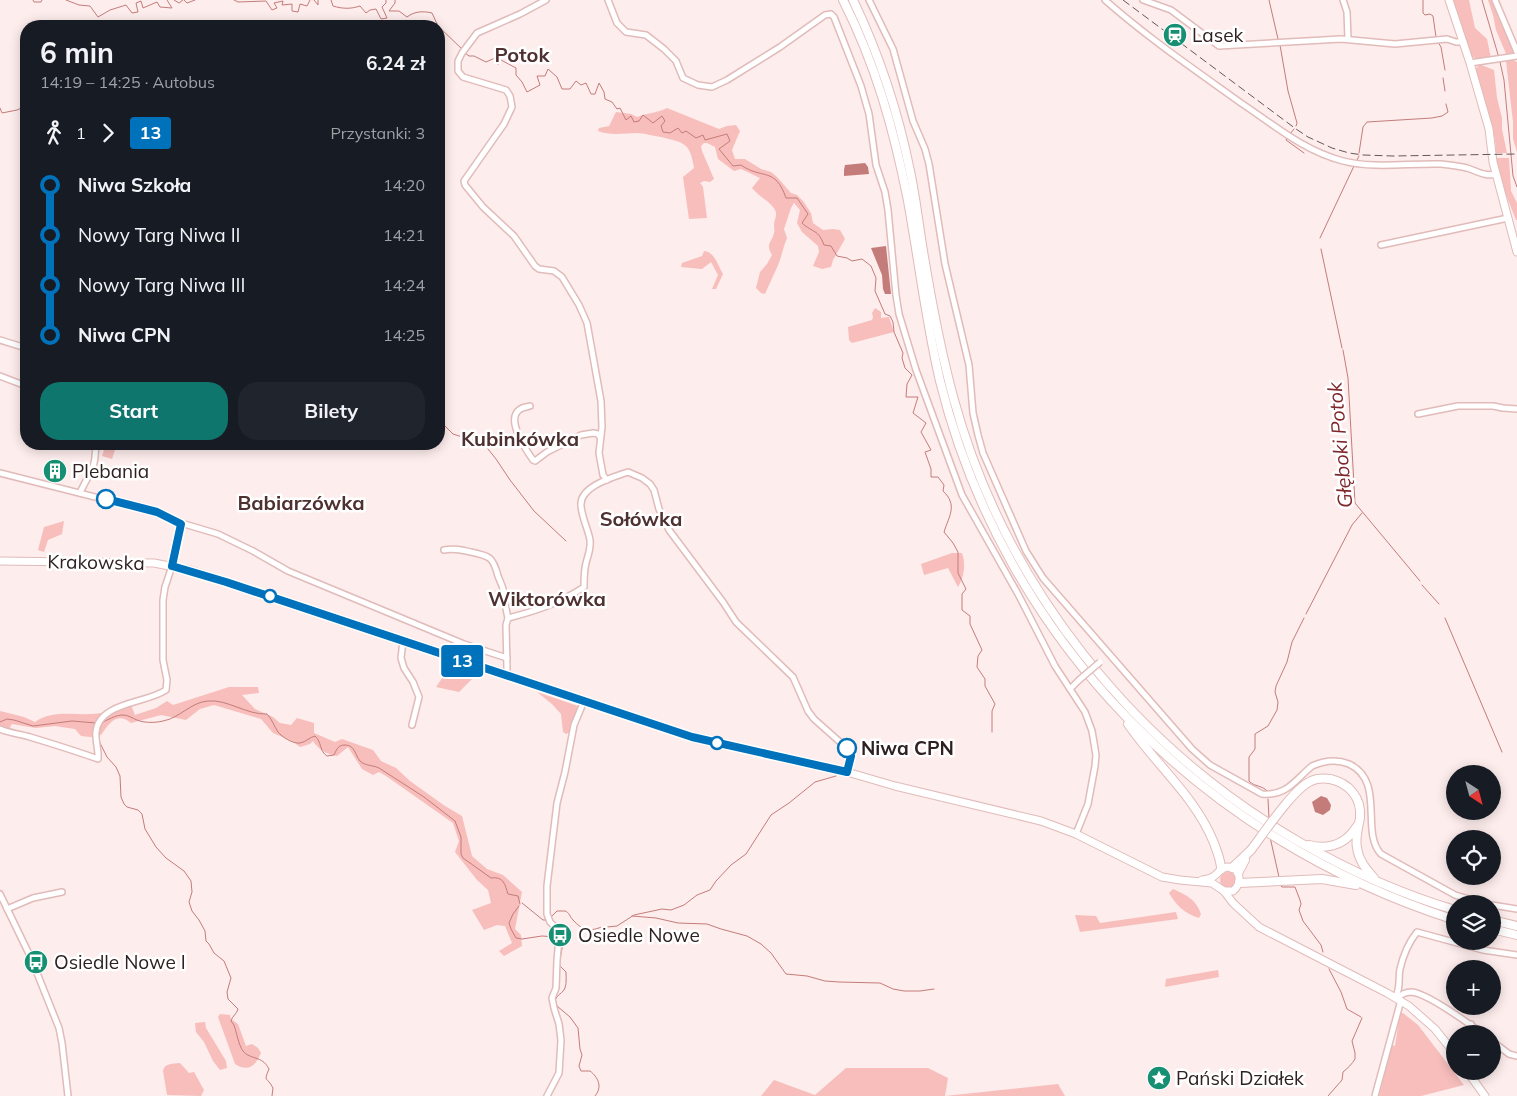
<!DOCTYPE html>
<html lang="pl">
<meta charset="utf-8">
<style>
body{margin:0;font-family:Mulish,sans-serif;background:#20242c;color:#f1f3f6;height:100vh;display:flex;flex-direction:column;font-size:19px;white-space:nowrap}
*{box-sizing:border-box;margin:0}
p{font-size:16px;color:#9ea1a6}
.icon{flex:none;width:28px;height:28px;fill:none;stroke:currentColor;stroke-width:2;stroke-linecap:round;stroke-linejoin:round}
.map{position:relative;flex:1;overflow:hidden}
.sheet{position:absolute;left:20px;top:20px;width:425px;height:430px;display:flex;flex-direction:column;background:#171b24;border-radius:20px;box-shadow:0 2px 12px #0003}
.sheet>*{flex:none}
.badge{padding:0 10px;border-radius:4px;font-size:18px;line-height:32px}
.needle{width:32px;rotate:144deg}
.tools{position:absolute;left:1446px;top:765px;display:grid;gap:10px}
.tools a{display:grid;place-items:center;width:55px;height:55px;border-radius:50%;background:#171b24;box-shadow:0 2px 12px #0003;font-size:25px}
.map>.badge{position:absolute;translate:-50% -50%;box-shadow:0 0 0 2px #fff}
.legs{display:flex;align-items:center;gap:8px;height:55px;padding:0 20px;font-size:16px}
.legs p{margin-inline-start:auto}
.headline{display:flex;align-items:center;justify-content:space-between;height:85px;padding:0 20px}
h1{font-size:28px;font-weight:700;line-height:38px}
.button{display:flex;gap:10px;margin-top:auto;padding:10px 20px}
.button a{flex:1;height:58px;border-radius:20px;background:#0f766e;color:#fff;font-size:20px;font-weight:700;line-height:58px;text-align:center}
.button a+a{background:#20242c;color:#f1f3f6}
ul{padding:0 20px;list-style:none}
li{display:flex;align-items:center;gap:18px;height:50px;font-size:19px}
li i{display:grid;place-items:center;width:8px;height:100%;margin:0 6px;background:currentColor}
li i::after{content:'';width:12px;height:12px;margin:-6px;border:4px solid;border-radius:50%;background:#171b24}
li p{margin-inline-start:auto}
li:first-child i{background:linear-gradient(#0000 50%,currentColor 0)}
li:last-child i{background:linear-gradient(currentColor 50%,#0000 0)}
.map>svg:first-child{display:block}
</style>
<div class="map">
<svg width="1517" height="1096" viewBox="0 0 1517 1096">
<rect width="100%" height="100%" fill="#fdedec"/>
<g fill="#f7bebc">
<path d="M1452,0H1469L1475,28L1487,39L1491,58L1478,59L1472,57Z"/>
<path d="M1488,0H1494L1514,49V54L1507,56L1496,30L1493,15Z"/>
<path d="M1511,59L1517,62V152L1513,139V122L1506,61Z"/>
<path d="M1479,64L1494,70L1497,98L1502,118V129L1507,153H1496L1495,139L1475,70Z"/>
<path d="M667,108L719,129L727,126L736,125L740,131L732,150L735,159H745L761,169L771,172L777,177L791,193L797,195L803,201L811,213L813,223L823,230L833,229L840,230L845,239L833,260L831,267L822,269L813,266L819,252L818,246L802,232L797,223L800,210L794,203L791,208L784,229L787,238C783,247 782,256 778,265C774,275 769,284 765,294L761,293L756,288L760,272L767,264L772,255C765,243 772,243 774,233C775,230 774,228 774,225C774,219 778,216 775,210C771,202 758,196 752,188L760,178L741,169L734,171L718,159L715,147L707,143H704L701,146L702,151L714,179L710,182L704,181L700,183L703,187L707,218L689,219L683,177L694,168C690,142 684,143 661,137C653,136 645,133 637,133C624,133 611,136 598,131L599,128L609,126L616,112L631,114L637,117C647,113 657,113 667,108Z"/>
<path d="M1496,158H1509L1511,191L1517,203V220H1516L1501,182Z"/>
<path d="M704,251C715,252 718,266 723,274L716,289H712L718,275L711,262L702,269L681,267L682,263L702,256Z"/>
<path d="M875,308L881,312V318L889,317L894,332L852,343L849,340L848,327L872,320L873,317L872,313Z"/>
<path d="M106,444H117L112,459L102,456Z"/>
<path d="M64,521L62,534L48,540L44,552L38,550L44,527Z"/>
<path d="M952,553H962C966,565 964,577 958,587L948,568L924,575L921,564Z"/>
<path d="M459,665L481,673L473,678L459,692L436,687L443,677L456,678Z"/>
<path d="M229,687H258L259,693L242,695L255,709L273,717L280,723L291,725L297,718L314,723V733L335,742L342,739L373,750L381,761L396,768L410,781L445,806L462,816L472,856L487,869L503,875L522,892L515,929L521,935L522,946L504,956L499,951L512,943L505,926L497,925L484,930L472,910L491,903L488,890L477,880L455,852L459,841L453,823L386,776L379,772L373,775L362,769L348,747L337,756C326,754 319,750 313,741L310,744L300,747L292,741L273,733L261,719L214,705L200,709L186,720L161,715L131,723C116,711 109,724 101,735L91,737L81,736L75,729L55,726L36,728L12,724L9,729L0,728V711L24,717L35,722C52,710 73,715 92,714C106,713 118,710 131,705L135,715L156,708L167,701L173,705Z"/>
<path d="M537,692L578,706L570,732L566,734L563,732L561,714L552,704Z"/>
<circle cx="1228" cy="880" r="8"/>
<path d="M1173,889C1186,895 1196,899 1201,914L1199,918C1185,914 1176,905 1169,893Z"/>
<path d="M1176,912L1178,919L1080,932L1075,915L1096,916L1100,923Z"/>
<path d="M1218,970L1219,977L1165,987L1166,979Z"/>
<path d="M1400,1013H1403L1418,1025L1464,1085L1421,1096H1379L1392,1045L1395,1046Z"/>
<path d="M220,1014L230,1015L231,1019L238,1024L246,1046L252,1044L258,1048L261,1053C255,1067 248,1072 235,1064L218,1017Z"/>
<path d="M205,1022L206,1028L226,1061L227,1068L220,1070L213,1061L204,1042L196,1032L195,1023Z"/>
<path d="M180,1063L189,1073L194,1072L204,1090L201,1096L167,1095L163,1071C164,1063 173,1064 180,1063Z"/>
<path d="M846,1068H928L948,1078L945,1096L1058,1084L1065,1096H761L774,1080L815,1095Z"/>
</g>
<g fill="#c47c7a">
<path d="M865,163L868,167L869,174L844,176V170L845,165Z"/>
<path d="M886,246L891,294H885L883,289L882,275L871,248Z"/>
<path d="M1321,796L1327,798L1331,805L1330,810L1323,815L1315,812L1312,802Z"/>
</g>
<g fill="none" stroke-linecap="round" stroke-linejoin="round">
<g stroke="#c47c7a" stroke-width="1">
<path d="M33,0L34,2H41L42,0"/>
<path d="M66,0L79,5L90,6L98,17L110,10L126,5L132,13L138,12L136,3L141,1L143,8L157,2L160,7L172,8L167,0"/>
<path d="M174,0L179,3L183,0"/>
<path d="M184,0L187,3L195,0"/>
<path d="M234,0L238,2L266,1L272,10L277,8L274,3L283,1L282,5L292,4V11L298,12L300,4L307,6L310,0"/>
<path d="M314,0L318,5V0"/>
<path d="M331,0L333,6C343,9 351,9 360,6L366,13L370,10L376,9L381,19L387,18L382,7L386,3V0"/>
<path d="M395,0V3L389,11H399L407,17C415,11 423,11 432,13L438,26L463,50"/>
<path d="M1269,0L1278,39"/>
<path d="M1423,0V13L1425,15L1430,14L1433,16L1436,37"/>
<path d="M1482,0L1499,58"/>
<path d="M1438,42L1441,47L1445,70"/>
<path d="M1280,45L1288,91L1297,123L1296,126"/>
<path d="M465,53L469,56H474L486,62L495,58L498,65L501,60L516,68V75L522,82L527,92L540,85L537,76H545L548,69L557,77L562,89H570L576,81L581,85L586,83L591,94H595L599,83L604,92L605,99L612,102L617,109L620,108L626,120L631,116L634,122L639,121L643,115L653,123L662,116L665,121L661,126L663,132L670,133L678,128L682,133L686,131L696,138L703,135L705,140L727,134L730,141L719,149L733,166L741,165C762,180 775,166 786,198H797L808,214L802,223C813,233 818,229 824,245L831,246L837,256L847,258L852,261L862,259L871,266L876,278L875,291L885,314L890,316L893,322L894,332L903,353L902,358L905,368L912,375L907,384L906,397H918L913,413L926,423L921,432L931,450L925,452L931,469V477H938L944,485L943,491C958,505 949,516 944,532L953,543L958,552V573L966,589L962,594V610L970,616V624L982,650L978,656L977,667L985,679V686L995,704L992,711V732"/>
<path d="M1500,62L1504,80L1513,176L1517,187"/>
<path d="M1443,78L1445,91"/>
<path d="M0,108L2,113L17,110L26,106"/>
<path d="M1290,134L1294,129"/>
<path d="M1287,138L1286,140L1304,153"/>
<path d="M1359,153L1363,127L1367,122L1432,118L1442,116L1448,112L1446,104"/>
<path d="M1357,160L1359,156"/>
<path d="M1320,238L1354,166"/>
<path d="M1321,249L1342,348"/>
<path d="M1343,350L1348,378L1355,503L1420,581"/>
<path d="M439,420L453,434L484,444L496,459L510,480L534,511L566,541"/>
<path d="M1422,585L1439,604"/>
<path d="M1306,614L1352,525L1362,513"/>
<path d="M1445,618L1502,752"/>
<path d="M0,722L7,719L14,720L33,726L72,721L96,723"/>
<path d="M101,723C108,720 115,715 123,715C128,715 132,718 137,720C144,723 155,723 163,721C180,718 191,702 208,701C227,699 247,715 267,714C272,719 274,726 278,732C282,737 293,744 300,743C306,742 310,737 315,736C322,742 319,751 327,756L334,755C337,749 338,745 345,745C355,745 355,755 360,761C365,766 373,765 379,768L424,797L455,821L461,837V854L463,858L491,878C504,876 505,885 508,894L518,896L520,904"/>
<path d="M98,739L107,757L116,767L120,776L121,797L124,804L127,807L138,810L142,814L145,829L156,847L166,858L184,871L191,881L192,892L189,902L192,911L199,920L205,931L206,941L209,944L214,953L224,961L231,978L227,992L228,999L238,1009C237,1014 232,1016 231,1021L234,1025C236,1031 239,1046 243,1051C250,1060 262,1055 269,1069C263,1083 267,1076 273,1088L272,1096"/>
<path d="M1268,792C1263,785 1254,787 1249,781V757L1255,749V734L1268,726L1277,710L1278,702L1275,692L1276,686L1287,662L1292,642L1304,618"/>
<path d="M1268,799L1269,818"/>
<path d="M1270,837L1279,877"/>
<path d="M1279,884L1282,887H1295L1300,900L1301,904L1299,910L1303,921L1321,945L1323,952"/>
<path d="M522,903L543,920H547"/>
<path d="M519,906L513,914L509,923L511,929L516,938L522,939L542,936L556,937"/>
<path d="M632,916L656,918L678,923L707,924L721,929L747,936L761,944L771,953L786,974L807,976L825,981L839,982L880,983L893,989L904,991H920L934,989"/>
<path d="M550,918L557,911C558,911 564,911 565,911C569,912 570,917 573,920C583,931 590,932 604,926L607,927L617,926L634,915L662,909L671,910L684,905L697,895L710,890L716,881L731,865L746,854L771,815L789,803L815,782L836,776"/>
<path d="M561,937L563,943L559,965L566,972C566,977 567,985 564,990C561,994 557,995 555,1000L557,1006L570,1017L578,1028L580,1049L582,1055L579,1066L581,1071H590C598,1077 603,1087 595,1096"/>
<path d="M1329,969L1341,992L1347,1009L1361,1017"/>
<path d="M1328,1096L1342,1080L1343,1072C1348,1068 1352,1064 1355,1059V1053L1352,1041L1362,1018"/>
</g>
<g stroke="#e1bbb9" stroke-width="8">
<g id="street">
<path d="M546,0L520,14L477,33L462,53L458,61V71L463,77L506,90L510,96L512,107L504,124L464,181L465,185L483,207L514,236L535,266L539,269L554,271L562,277L579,305L587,323L601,401L602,427L599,453L603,475L607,480"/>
<path d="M608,0L617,23L626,32L646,35L664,49L676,61L683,78L698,85L712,87L727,80L780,47L825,15L831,14L834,17L861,86L869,114L876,165L885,192L888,210L896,295L899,314L916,370L962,495L1018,594L1055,666L1085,712L1092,731L1096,755L1095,766L1088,804L1076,834"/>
<path d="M869,0L893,49L913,121L925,149L929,164L945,264L969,365L973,413L978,435L983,453L1026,551L1043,578L1192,749L1210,765L1262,794C1287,796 1294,781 1312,766C1323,761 1337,759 1349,764C1386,781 1360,832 1381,854L1455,895L1485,904"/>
<path d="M1105,0C1148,38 1195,70 1241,103C1274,125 1304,151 1343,161C1375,169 1408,163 1441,164C1450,165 1459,166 1467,168C1477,171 1485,177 1496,174"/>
<path d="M1143,0L1171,10L1219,46L1341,39L1395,44L1447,39L1456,42H1464"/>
<path d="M1343,0L1347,12L1348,39"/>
<path d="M1495,0L1517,52"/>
<path d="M1470,63L1517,56"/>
<path d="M1381,245L1508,218"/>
<path d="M0,340L26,348"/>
<path d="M0,376L26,386"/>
<path d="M530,406C527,407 522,407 519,410C506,420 526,450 533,460L535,461L547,452L581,435L593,433L598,434L600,437"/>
<path d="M1418,414L1458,406H1493L1503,408L1517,409"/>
<path d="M0,473L162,514L181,523L218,534L253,551L288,571L464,644L507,658"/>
<path d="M80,493C84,483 91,474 94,463C96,457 94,452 97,444"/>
<path d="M444,550C454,548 461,550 471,552C490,556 493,557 498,576C500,582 504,588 504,595C505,603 506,610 508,618"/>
<path d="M403,641L401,658L404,668L413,682L419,697L412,725"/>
<path d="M506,675L507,669L506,625L508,618C536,611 560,603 584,587C584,579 584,571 586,563C588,555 591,549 590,540C588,529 582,518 581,506C579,486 614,477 628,472L642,478L650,484L654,490L659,509L669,530L723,602L736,622L793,677L808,711L814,719L849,750L851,756L847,772"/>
<path d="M1070,689L1079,680"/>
<path d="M0,729C9,733 20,734 30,737C53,744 76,751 98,759C99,750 95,741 96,732C99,702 145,704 166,690L167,680L163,660V600L165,587L172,566L181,523"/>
<path d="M0,894L31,958L59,1028L62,1043L68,1096"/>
<path d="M1492,905L1517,909"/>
<path d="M7,909L33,898L62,892"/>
<path d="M1395,997C1401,989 1398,979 1400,969C1403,956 1409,942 1417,932L1483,950L1517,955"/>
<path d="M1398,998C1401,994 1406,992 1412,992C1429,994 1468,1023 1483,1034"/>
<path d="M1470,1034L1471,1024"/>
<path d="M1492,1041L1509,1054L1517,1056"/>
<path d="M547,1096L559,1073L561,1040L559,1024L554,1008L552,998L556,988L557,960L559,938L557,929L550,922L547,914V886L557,803L565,772L574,725L584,701"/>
<path d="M1375,1096L1401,1000"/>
</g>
</g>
<g stroke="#e1bbb9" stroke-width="9">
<g id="secondary">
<path d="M1449,0L1470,63L1489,129L1493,162L1517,252"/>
<path d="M0,561L154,563L190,570L239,586L692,737L847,772L895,786L1041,821L1076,834L1162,877L1180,880L1212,883L1224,891L1233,903L1259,927L1387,993L1409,1006L1435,1029L1455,1054"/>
<path d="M1202,880C1206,879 1211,879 1214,876C1219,873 1220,868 1227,867C1242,867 1242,884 1233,891H1224"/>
<path d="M1467,1071L1485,1096"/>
</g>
</g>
<g stroke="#e1bbb9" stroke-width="10">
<g id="primary">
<path d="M843,0C876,65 894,130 908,201C919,261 926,322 940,381C1004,640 1203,840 1455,920"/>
<path d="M853,0C879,54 898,112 910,171C916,199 919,228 924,257C932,305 941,353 954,400C1005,586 1134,747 1301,843C1350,871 1401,894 1455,910"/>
<path d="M1128,724C1156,765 1195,796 1214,843C1217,852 1221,860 1221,869"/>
<path d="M1330,779C1349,783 1362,798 1360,818C1358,828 1355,838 1357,848C1359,861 1366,869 1374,878"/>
<path d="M1309,845C1330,850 1346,844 1357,826"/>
<path d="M1232,868L1251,850"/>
<path d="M1238,873L1245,860"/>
<path d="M1239,883L1322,879L1356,885"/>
<path d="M1492,920L1517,926"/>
<path d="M1492,929L1517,935"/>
</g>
</g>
<use href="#street" stroke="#fff" stroke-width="5"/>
<use href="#secondary" stroke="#fff" stroke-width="7"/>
<use href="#primary" stroke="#fff" stroke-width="8"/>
<path stroke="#675858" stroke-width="1" stroke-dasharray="8 4" stroke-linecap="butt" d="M1123,0L1296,129L1308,137L1332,148L1349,153L1363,155L1393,156L1517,154"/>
<g stroke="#e1bbb9" stroke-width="8" stroke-linecap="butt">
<path id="street-bridge" d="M1079,680L1100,662"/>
</g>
<g stroke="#e1bbb9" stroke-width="10" stroke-linecap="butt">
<path id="primary-bridge" d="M1251,850C1264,833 1293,789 1311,781C1317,778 1323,778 1330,779"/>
</g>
<use href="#street-bridge" stroke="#fff" stroke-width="5"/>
<use href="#primary-bridge" stroke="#fff" stroke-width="8"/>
</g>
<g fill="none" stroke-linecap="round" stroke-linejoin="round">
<g stroke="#fff" stroke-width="11">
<path id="line-1" d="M106,499L157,512L181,524L172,566L226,582L692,737L847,772L851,756L847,748"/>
</g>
<use href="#line-1" stroke="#0072bc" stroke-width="8"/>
</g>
<defs>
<g id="station-disc" transform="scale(1.25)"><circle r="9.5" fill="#168f73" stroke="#fff"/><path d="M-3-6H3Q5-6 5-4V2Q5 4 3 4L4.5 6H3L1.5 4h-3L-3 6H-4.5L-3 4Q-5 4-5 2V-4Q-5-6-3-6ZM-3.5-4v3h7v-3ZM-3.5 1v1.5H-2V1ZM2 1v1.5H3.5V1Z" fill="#fff"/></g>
<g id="building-disc" transform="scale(1.25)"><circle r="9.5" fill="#168f73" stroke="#fff"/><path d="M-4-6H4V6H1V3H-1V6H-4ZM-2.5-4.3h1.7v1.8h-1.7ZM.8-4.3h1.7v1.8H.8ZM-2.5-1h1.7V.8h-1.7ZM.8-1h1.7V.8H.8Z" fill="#fff"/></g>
<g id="bus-disc" transform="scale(1.25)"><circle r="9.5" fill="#168f73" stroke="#fff"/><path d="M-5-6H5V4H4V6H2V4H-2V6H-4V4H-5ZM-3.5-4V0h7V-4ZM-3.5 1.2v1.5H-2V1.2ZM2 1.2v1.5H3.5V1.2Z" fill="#fff"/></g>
<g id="sight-disc" transform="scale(1.25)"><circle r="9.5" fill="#168f73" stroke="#fff"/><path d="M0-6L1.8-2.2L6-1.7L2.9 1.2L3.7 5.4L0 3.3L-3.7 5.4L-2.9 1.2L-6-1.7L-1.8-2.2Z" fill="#fff"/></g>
</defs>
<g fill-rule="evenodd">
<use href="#station-disc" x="1175" y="35"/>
<use href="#building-disc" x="55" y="471"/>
<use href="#bus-disc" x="560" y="935"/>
<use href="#bus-disc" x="36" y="962"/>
<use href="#sight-disc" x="1159" y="1078"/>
</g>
<g fill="#fff" stroke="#0072bc" stroke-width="2.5">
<circle cx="106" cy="499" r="9"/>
<circle cx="270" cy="596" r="6"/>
<circle cx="717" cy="743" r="6"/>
<circle cx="847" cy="748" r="9"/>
</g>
<g text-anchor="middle" stroke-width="5" stroke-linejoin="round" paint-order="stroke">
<g font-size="19" fill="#2f2121" stroke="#fff" text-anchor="start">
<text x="1192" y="42">Lasek</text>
<text x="72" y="478">Plebania</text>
<text x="578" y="942">Osiedle Nowe</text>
<text x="54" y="969">Osiedle Nowe I</text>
<text x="1176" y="1085">Pański Działek</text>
</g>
<g font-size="19" fill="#2f2121" stroke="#fff">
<text transform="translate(96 562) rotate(1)" y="7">Krakowska</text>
</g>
<g font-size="19" font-weight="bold" fill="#2f2121" stroke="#fff" text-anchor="start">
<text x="861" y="755">Niwa CPN</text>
</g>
<g font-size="20" font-weight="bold" fill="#4e3130" stroke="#fff">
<text x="522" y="62">Potok</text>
<text x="520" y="446">Kubinkówka</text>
<text x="301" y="510">Babiarzówka</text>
<text x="641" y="526">Sołówka</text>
<text x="547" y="606">Wiktorówka</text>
</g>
<g font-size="20" font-style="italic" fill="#7f282c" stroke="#fff">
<text transform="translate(1340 445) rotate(-95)" y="7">Głęboki Potok</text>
</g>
</g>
</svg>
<div class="tools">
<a><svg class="needle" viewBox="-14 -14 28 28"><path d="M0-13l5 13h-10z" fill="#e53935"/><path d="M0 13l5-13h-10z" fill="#9ea1a6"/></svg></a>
<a><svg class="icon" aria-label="locate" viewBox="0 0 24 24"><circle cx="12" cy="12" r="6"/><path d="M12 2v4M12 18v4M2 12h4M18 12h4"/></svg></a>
<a><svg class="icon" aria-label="layers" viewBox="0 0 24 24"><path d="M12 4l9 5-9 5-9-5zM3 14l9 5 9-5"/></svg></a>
<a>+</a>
<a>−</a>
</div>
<b class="badge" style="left:462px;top:661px;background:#0072bc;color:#fff">13</b>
<section class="sheet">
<div class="headline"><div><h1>6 min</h1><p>14:19 – 14:25 · Autobus</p></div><b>6.24 zł</b></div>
<div class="legs"><svg class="icon" aria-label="walk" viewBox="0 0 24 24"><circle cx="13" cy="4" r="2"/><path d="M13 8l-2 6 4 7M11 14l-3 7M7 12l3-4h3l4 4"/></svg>1<svg class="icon" aria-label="forward" viewBox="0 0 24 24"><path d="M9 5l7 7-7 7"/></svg><b class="badge" style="background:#0072bc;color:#fff">13</b><p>Przystanki: 3</p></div>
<ul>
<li><i style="color:#0072bc"></i><b>Niwa Szkoła</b><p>14:20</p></li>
<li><i style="color:#0072bc"></i><span>Nowy Targ Niwa II</span><p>14:21</p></li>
<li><i style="color:#0072bc"></i><span>Nowy Targ Niwa III</span><p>14:24</p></li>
<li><i style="color:#0072bc"></i><b>Niwa CPN</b><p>14:25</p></li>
</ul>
<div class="button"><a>Start</a><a>Bilety</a></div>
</section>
</div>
